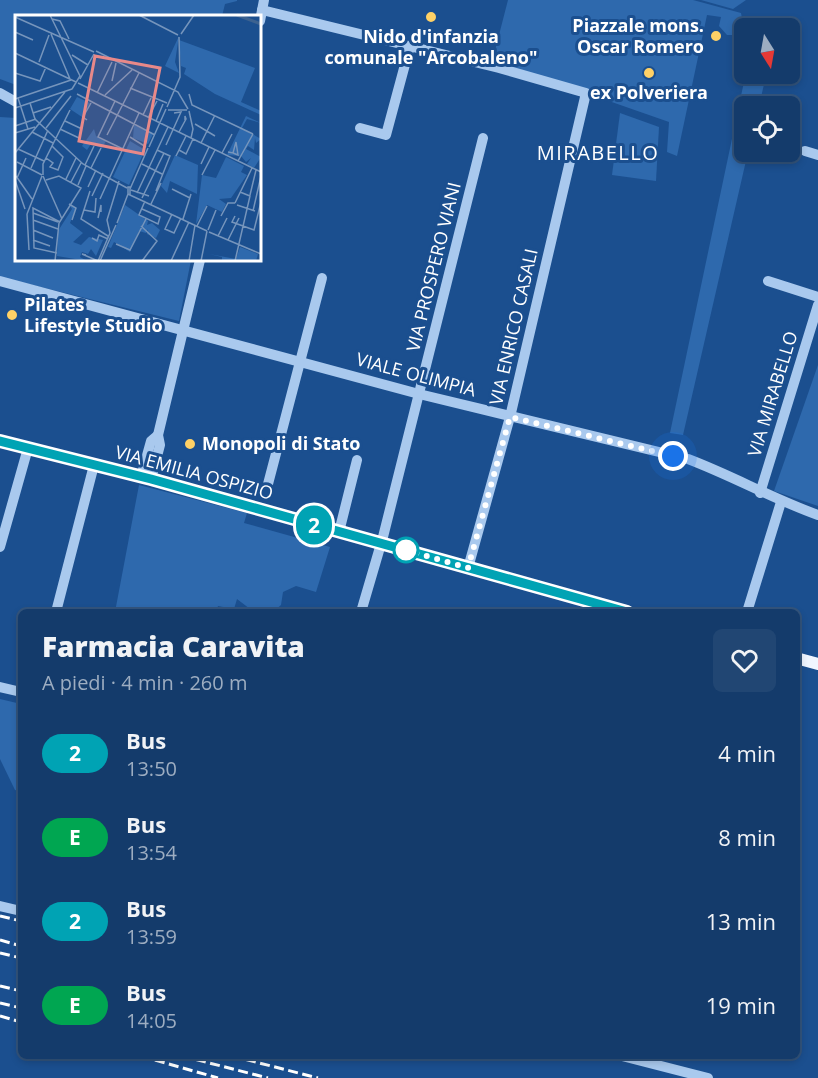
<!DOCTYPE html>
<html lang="it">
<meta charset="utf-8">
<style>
body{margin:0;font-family:"Open Sans",sans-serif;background:#214673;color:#f1f3f6;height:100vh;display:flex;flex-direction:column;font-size:22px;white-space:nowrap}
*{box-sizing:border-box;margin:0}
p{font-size:20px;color:#9dadc1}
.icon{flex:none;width:33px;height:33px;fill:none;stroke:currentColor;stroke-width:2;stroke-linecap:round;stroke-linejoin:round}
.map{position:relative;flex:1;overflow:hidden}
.panel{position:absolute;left:18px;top:609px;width:782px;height:450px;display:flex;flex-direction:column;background:#143b6b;border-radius:9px;box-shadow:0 3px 9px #0003,0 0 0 2px #33557e}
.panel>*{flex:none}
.badge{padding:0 12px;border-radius:20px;font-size:21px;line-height:39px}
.needle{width:39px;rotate:169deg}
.controls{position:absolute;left:734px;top:18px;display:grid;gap:12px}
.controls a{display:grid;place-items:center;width:66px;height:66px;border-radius:9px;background:#143b6b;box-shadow:0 3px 9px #0003,0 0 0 2px #33557e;font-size:30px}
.you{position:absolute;width:30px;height:30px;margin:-15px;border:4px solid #fff;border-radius:50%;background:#1a73e8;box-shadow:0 0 0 9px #1a73e833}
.map>.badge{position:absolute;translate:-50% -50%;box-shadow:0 0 0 3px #fff}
.round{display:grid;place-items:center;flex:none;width:63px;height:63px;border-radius:9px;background:#214673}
.headline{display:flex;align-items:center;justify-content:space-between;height:102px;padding:0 24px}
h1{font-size:28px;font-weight:800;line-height:45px}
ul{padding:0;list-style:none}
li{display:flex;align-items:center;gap:18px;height:84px;padding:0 24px}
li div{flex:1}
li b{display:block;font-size:22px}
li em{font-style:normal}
li .badge{min-width:66px;font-weight:700;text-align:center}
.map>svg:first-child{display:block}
</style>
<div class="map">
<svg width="818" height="1078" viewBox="0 0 818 1078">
<rect width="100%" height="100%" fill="#1b4f8f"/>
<g fill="#2e69ad">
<path d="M0,0H237V1L225,4L222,16H16V85L0,79Z"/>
<path d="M508,0H693L741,13L744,29L740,35H727L719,26L721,17L707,15L677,156L667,152L669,122L586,93L491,66Z"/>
<path d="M701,0H746L733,9Z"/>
<path d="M745,77L765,80L759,106H744V152H748L683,435L670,433Z"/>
<path d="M620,113L659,127L656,181L612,175Z"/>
<path d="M0,117L16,118V260H191L179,321L0,277Z"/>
<path d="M818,365V506L774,491Z"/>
<path d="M139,485L247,513L244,523L330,547L316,592L296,586L283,592L281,605L274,611L263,608L260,612H254L237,599L234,609L218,606L216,612H115Z"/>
<path d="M0,699L21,704V792L15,790L0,759Z"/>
</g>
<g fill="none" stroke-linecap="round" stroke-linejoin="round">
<g stroke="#a9c9ee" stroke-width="10">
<path d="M262,10L499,68L586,93L510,417L468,568"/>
<path d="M260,21L264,0"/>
<path d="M0,93L16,102"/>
<path d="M360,128L386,135L410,46"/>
<path d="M805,151L818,155"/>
<path d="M0,281L419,394L688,459C733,476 773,499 818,515"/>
<path d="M768,281L818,297"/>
<path d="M141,477L151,441L158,435"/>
<path d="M151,479L160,445L158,435L200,260"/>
<path d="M268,484L322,278"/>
<path d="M760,493L818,305"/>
<path d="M339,532L357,460"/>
<path d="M0,547L28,448"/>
<path d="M56,612L94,465"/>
<path d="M361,612L383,537L483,138"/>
<path d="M747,612L781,502"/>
<path d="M0,687L21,692"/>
<path d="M0,906L21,911"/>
<path d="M622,1056L708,1078"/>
</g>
<g stroke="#f0f6ff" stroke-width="12">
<path d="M0,441L151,479L627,612"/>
<path d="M796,658L818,664"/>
</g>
<g stroke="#fff" stroke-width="3" stroke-dasharray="10 4.5" stroke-linecap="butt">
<path d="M0,916L21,921"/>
<path d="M0,940L21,946"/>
<path d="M0,953L21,958"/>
<path d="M0,986L21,991"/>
<path d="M0,1003L21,1008"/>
<path d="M0,1016L21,1022"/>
<path d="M141,1056L218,1078"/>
<path d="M182,1056L268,1078"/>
<path d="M232,1056L318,1078"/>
</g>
</g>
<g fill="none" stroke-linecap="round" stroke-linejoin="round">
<g stroke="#fff" stroke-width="14">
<path id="line" d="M0,441L151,479L627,612"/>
</g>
<use href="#line" stroke="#00a3b4" stroke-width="9"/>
<path stroke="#fff" stroke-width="6" stroke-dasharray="0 10.8" d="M406,550L468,568L510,417L673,456"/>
</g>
<g fill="#ffd166" stroke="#1b4f8f" stroke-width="2">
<circle cx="431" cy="17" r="6"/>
<circle cx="716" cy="36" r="6"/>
<circle cx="649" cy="73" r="6"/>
<circle cx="12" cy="315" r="6"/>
<circle cx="190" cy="444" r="6"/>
</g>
<circle fill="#fff" stroke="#00a3b4" stroke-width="3" cx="406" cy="550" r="12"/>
<g text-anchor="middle" stroke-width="6" stroke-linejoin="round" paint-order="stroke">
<g font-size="18" font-weight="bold" fill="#fff" stroke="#1b4f8f">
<text x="704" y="32" text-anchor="end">Piazzale mons.<tspan x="704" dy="21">Oscar Romero</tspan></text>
<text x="431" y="43">Nido d'infanzia<tspan x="431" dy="21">comunale "Arcobaleno"</tspan></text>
<text x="649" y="99">ex Polveriera</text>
<text x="24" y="311" text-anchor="start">Pilates<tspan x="24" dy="21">Lifestyle Studio</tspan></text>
<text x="202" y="450" text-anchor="start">Monopoli di Stato</text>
</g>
<g font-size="18" fill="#fff" stroke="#1b4f8f">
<text transform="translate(434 267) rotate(-76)" y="6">VIA PROSPERO VIANI</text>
<text transform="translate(514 327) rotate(-77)" y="6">VIA ENRICO CASALI</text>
<text transform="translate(416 375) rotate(15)" y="6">VIALE OLIMPIA</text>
<text transform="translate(773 394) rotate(-73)" y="6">VIA MIRABELLO</text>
<text transform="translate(194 473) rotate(15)" y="6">VIA EMILIA OSPIZIO</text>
</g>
<g font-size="20" letter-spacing="1.5" fill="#fff" stroke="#1b4f8f">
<text x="598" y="160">MIRABELLO</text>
</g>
</g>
<g transform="translate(15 15)">
<rect width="246" height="246" fill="#1b4f8f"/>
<path d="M164,21L160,47L164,58L150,51ZM164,25L240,53L226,87L246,96V100L200,79L169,59L171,53L166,51L165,38V46ZM62,82L75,88L67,102L55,94ZM231,101L246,108L232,104L227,113L246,124L241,128L240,123L239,135L233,131L231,134L246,142L239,153L232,149L236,143L231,147L226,141L212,140ZM119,110L138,119L133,129L118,123ZM79,114L81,121L91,126L87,133L76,129L72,135L67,131ZM115,126L130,135L114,170L98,162ZM160,140L183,150L182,179L155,166L152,178L146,171ZM211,142L229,151L226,157L232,160L216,183L204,184L211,189L207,197L192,190L181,209L187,160L201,163ZM54,189L61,193L55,208L68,218L58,227L66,230L74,222L88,225L81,241L76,234L73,239L67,237L65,242L72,246L42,241L43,216L57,194ZM110,190L133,206L132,210L137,208L145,215L141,223L132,219L133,214L131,218L124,216L115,237L99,227L96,233L93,232ZM225,232L243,239L241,246H207V242L194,239L221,244Z" fill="#2e69ad"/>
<path fill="none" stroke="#3c6290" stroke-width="3" d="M222,0L246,9"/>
<path fill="none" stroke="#7695bc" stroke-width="1.5" d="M35,0L65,61L57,74M124,0L163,20M0,2L79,37M37,4L45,6L54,24M0,17L18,25M36,19L55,64M166,19L179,0M81,36L163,77L173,94M0,38L61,67M57,40L73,50M24,47L34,20M0,58L25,66L31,52M65,64L79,39M97,66L101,48M63,68L246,157M115,73L152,88M82,78L97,47M62,79L140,120M174,79L177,90L238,119M90,80L117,55M3,83L13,114M0,84L56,65M100,86L83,122L108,134M15,88L20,104L68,149L112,173M152,92L165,62L164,22M0,93L57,74M153,95H172M174,96L178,114L176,123M18,98L36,92M128,100L136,83M133,103L142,86M72,105L68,102L76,88M50,106L67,114M141,106L148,89M180,109L200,121M0,111L21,104M31,113L56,81M45,114L64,123M17,117L38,128M164,117L171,104L170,101V105M0,118L20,112M92,120L124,58M115,122L131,132M186,128L200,100M151,130L166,97L159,98M134,132L151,94M3,134L29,146M164,135L171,139L178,124M213,137L218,138L221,127L223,140L218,138M0,138L50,77M207,138L217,119M161,141L171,121M31,143L38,148L35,152L43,155L48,142L37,131M223,146L238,119M2,147L27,160M127,149L147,159M186,149L194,132M70,150L79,131M16,153L33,115M76,153L86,133M28,160V149L55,95M187,160L200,135M1,161L17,184M28,161L47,204M2,163L11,143M51,164L61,143M0,165L10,194M31,165L44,161L66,173L44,208L40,246M56,167L66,148M63,170L71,151M73,172L81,155M113,172H115V180L113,179ZM115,174L133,133M157,174L175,183M116,175L134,181M75,176L66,204L93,221M141,176L155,141L142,135M122,178L153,112M115,180L192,216M235,180L241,155M77,181L88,158M127,183L149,138M85,184L124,98M220,188L237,153M54,189L61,193L57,205M136,189L146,168M222,190L240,196M127,194L145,202L143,209L124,200L130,186M69,195L80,197L81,183M238,196L246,161M18,198L43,207M12,199L27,161M12,199L14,235M157,199L150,214L159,218L166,203M206,201L213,188H220M220,201L217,207L239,215L246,187M83,203L86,190V197M168,204L176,179M18,205L43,214M102,208L113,179M126,211L142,226L127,246M182,211L192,191M18,215L38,223M193,215L201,195M194,217L246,239M203,221L212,203M77,223L82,226L84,220L93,224M18,225L35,231M213,225L224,203M101,229L115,235L131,204M42,238L19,233L18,193L45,207M71,240L67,239L83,246M83,246L95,218L92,205L104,166M85,246L101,210M156,246L174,207M174,246L180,210M186,246L192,216M220,246L235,181L225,177"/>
<path fill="#e88989" fill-opacity="0.15" stroke="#e88989" stroke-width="3" d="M80,41L145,53L128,139L64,126Z"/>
<rect width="246" height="246" fill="none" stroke="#fff" stroke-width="3"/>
</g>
</svg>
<div class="controls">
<a><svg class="needle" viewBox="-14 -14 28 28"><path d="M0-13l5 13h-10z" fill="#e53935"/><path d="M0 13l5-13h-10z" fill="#9dadc1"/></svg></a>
<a><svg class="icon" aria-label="locate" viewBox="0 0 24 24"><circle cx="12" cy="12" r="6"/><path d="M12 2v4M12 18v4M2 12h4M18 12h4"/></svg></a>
</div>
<div class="you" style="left:673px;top:456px"></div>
<b class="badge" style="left:314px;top:525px;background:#00a3b4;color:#fff">2</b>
<section class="panel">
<div class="headline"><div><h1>Farmacia Caravita</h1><p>A piedi · 4 min · 260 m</p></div><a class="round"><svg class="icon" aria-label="heart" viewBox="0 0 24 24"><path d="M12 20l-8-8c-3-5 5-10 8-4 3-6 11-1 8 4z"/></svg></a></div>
<ul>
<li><span class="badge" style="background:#00a3b4;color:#fff">2</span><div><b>Bus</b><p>13:50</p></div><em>4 min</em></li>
<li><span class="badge" style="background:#00a651;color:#fff">E</span><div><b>Bus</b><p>13:54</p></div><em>8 min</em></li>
<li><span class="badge" style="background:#00a3b4;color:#fff">2</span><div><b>Bus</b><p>13:59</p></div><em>13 min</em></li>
<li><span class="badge" style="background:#00a651;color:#fff">E</span><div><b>Bus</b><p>14:05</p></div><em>19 min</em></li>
</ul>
</section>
</div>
